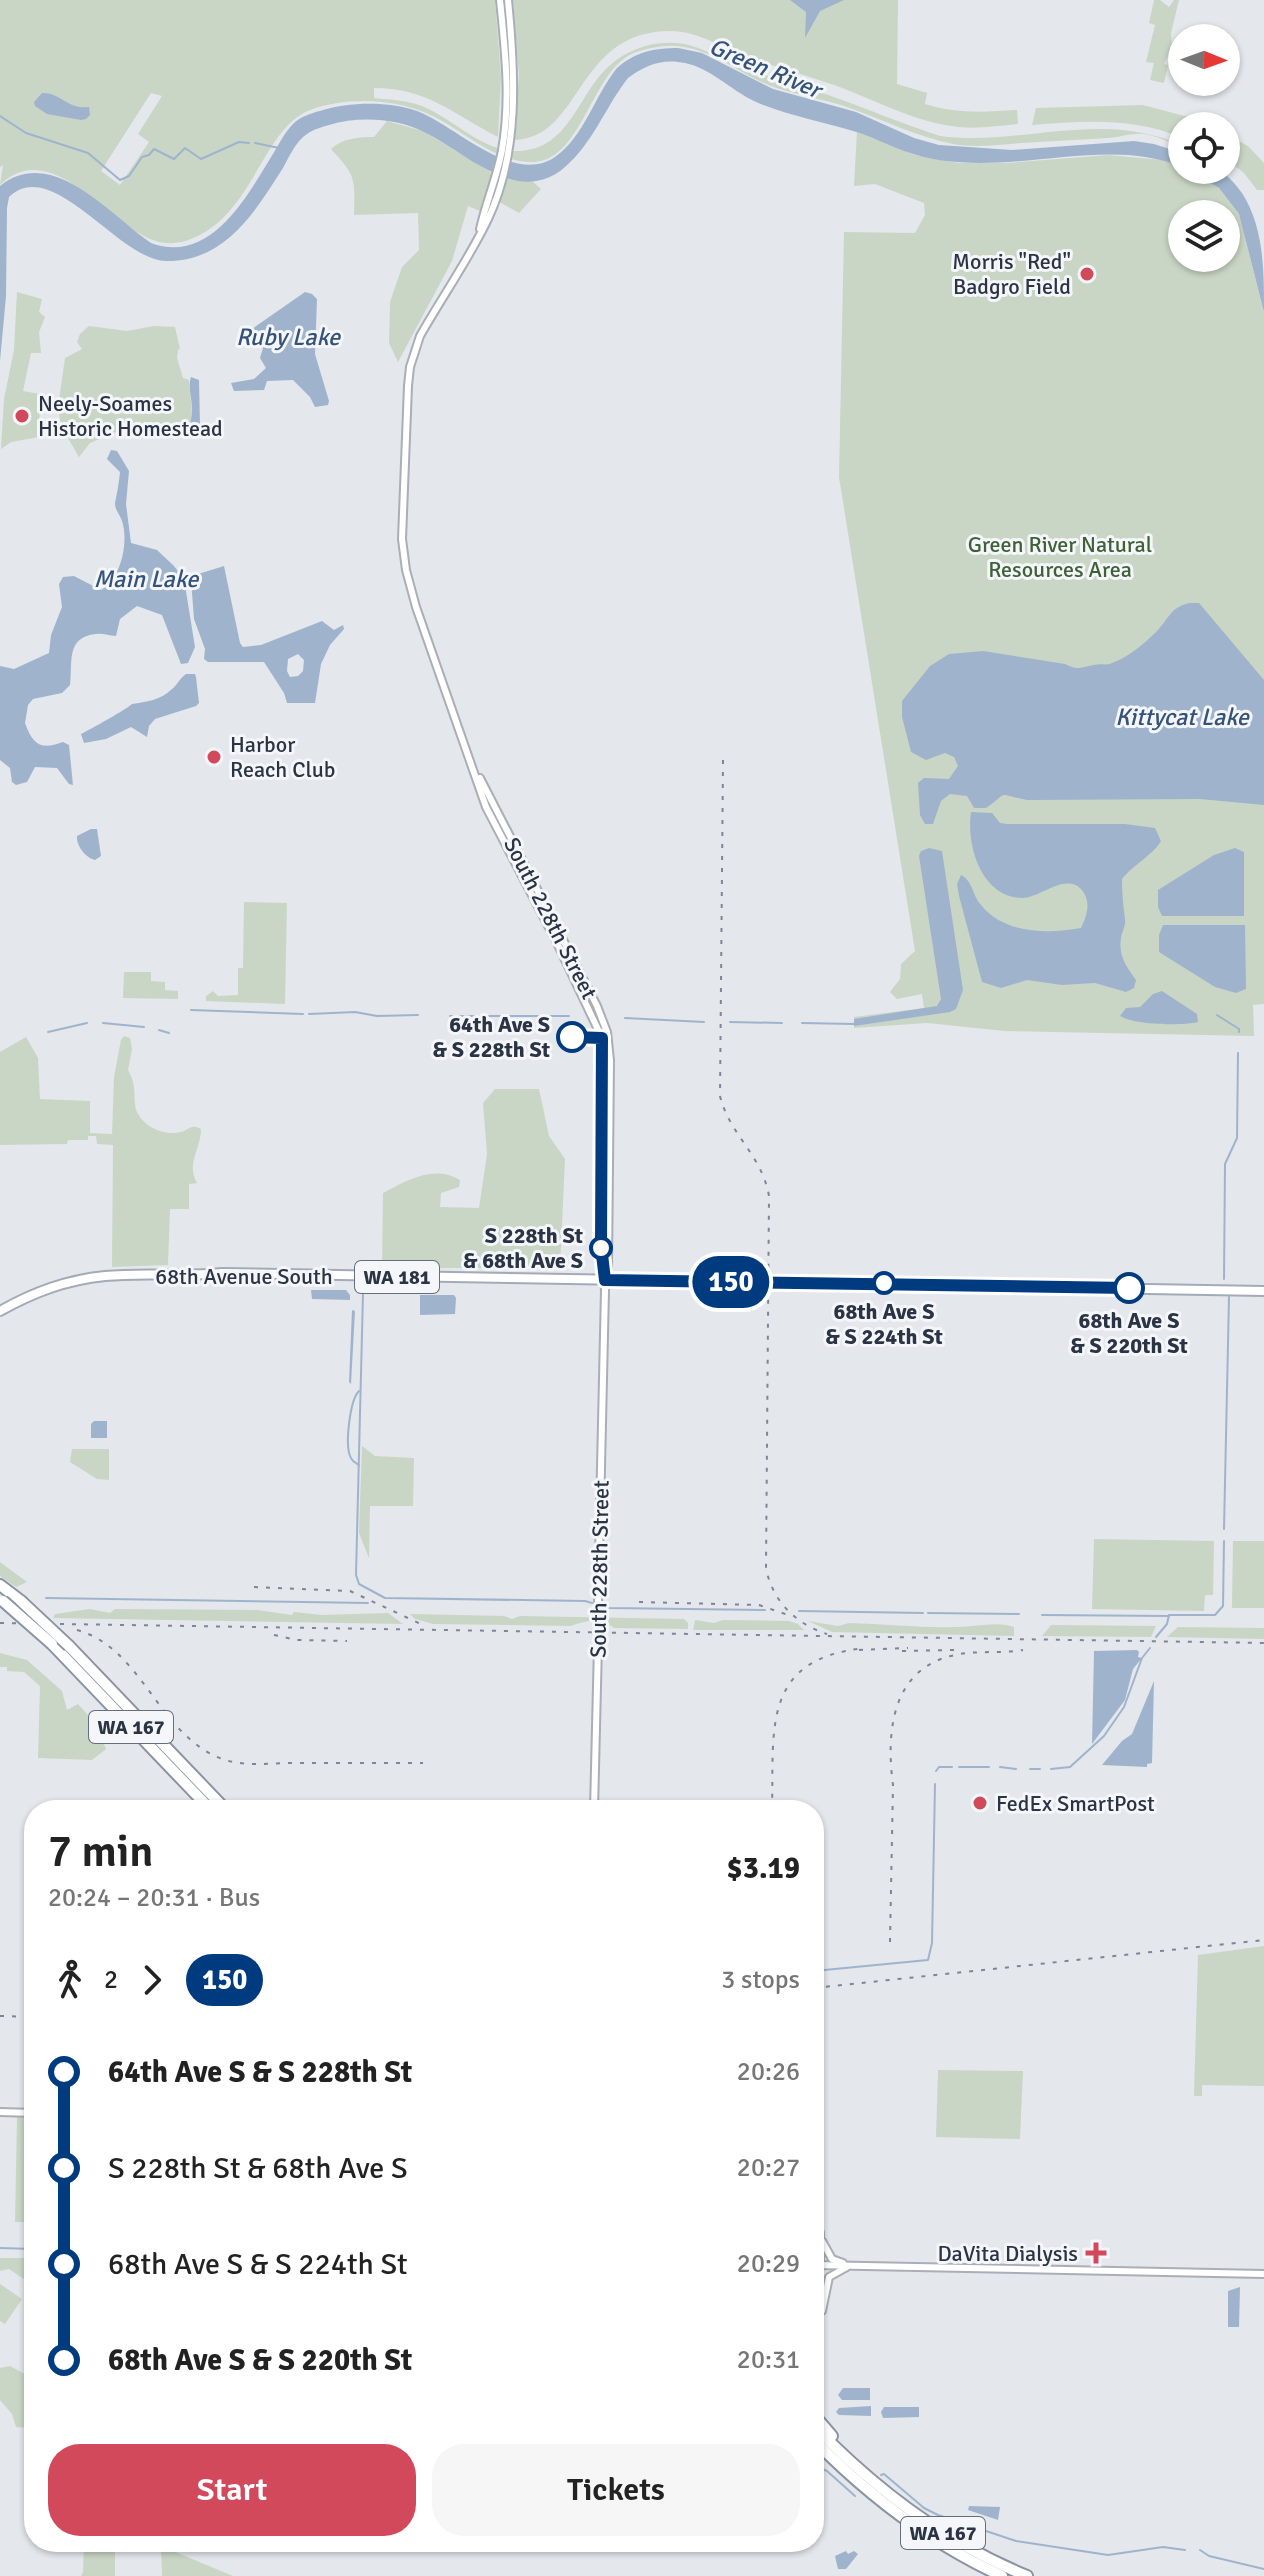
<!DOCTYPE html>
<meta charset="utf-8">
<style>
body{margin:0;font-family:Signika,sans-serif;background:#f6f6f6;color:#222;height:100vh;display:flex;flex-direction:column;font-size:30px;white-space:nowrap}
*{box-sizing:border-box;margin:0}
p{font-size:26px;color:#767676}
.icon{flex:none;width:44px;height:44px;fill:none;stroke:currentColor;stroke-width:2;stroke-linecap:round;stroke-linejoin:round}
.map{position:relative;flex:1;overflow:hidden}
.details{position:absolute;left:24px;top:1800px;width:800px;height:752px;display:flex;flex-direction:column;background:#fff;border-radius:32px;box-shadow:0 2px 6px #0004}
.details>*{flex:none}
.badge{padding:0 16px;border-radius:26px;font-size:28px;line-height:52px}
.needle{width:52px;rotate:91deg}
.buttons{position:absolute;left:1168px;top:24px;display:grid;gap:16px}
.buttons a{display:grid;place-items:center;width:72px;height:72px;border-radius:50%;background:#fff;box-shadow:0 2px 6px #0004;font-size:40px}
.map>.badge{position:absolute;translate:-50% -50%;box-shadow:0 0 0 4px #fff}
.legs{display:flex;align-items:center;gap:12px;height:88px;padding:0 24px;font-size:26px}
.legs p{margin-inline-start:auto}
.summary{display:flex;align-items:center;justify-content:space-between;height:136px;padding:0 24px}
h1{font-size:44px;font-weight:600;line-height:60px}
.cta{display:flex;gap:16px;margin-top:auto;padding:16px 24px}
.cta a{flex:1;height:92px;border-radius:32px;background:#d1495b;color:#fff;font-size:32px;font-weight:600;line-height:92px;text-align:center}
.cta a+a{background:#f6f6f6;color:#222}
ul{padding:0 24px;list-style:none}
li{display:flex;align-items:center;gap:28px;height:96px;font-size:30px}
li i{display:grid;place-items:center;width:12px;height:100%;margin:0 10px;background:currentColor}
li i::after{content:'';width:20px;height:20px;margin:-10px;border:6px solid;border-radius:50%;background:#fff}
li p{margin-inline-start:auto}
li:first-child i{background:linear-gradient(#0000 50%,currentColor 0)}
li:last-child i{background:linear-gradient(currentColor 50%,#0000 0)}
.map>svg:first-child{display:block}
</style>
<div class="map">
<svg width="1264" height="2576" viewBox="0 0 1264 2576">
<rect width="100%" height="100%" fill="#e4e7ec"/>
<g fill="#c9d6c5" fill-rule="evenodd">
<path d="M0,0H495L501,77L498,137C453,114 428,88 374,88V98C390,100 406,100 422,106C454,119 483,153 520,151C570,148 578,94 609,66C627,50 651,41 676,43C701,45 721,60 744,68C773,78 803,86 831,96C868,109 903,124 940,136C1012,146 1082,116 1155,136C1164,138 1176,142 1182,147C1170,143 1156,135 1143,134C1133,133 1120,137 1109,138C1080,140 1050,141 1021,143C999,145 975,148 953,144C918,137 883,120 850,108C824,99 796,95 771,86C733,71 700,39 657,47C646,49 635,51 625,58C591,81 579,160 534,162C499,163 472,138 442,121C405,99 351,95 310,110C262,129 254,213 193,238C180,244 166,245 153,240C109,225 51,135 0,185L3,165L0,167ZM151,93L162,96L138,134L149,142L120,185L101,171Z"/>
<path d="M513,0H898L897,84L927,93L925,104C957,114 984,112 1017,110L1018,124C996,126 973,130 951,126C911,120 875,100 837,86C808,76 779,68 750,58C723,49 700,31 670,31C575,31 583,138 514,140L519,75Z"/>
<path d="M1154,0H1160L1169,7L1174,0H1179L1171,33L1172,48L1164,64L1168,65L1164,83L1150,80L1154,63L1146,62L1155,25L1149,23Z"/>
<path d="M1143,105L1192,118L1209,126H1182V138C1134,117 1083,121 1032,125L1036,108Z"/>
<path d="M387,121L423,131L497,176L531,180L541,189L519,213L487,195L480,211L468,206L452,261L398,362L389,343L390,302L402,267L419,250L418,213L354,215C355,178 356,176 331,149C343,138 359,137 374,137Z"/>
<path d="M857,132L915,155L959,163H1007L1108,155L1163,160L1182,167V170H1188L1219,188L1239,214L1264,312V1004L1253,1005L1254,1036L1005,1031L927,1023L854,1028V1017L924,1008L922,994L897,999L890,992L900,979L901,964L915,951L839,477L844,232L915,233L925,215L924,203L875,184L854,186ZM1182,214H1226V258H1182Z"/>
<path d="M1226,134L1248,146L1264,163V190H1257L1244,173L1226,159Z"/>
<path d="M17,292L42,299L39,312L45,317L39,332L41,353H31L23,391L40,394L39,437L11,442L1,449L4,399L14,350Z"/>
<path d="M89,326L127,331L154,326L175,327L180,349L178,350L177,358L183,378L189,380C189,398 195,409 189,427L130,426L90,443L79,457L61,426L58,407L65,358L82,349L77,342L80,334Z"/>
<path d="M244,902L287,903L285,1004L206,1001V996L213,991L218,996L238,995V968H243Z"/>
<path d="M124,972H151V981L165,982V990L178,991V999L123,998Z"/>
<path d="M124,1036L130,1038L132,1049L128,1070C139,1089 131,1101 138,1114C146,1129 168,1137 184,1131C192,1127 192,1125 201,1129C201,1149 186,1163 197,1183L189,1184V1209H170L168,1265L112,1267L113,1145L97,1144L96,1136H88V1140H68L67,1144L0,1145V1052L26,1037L38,1058L40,1099L90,1101V1133L112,1134L114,1077L121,1040Z"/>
<path d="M495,1089H539L549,1136L565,1159L560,1268H382L383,1193C406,1181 434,1164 460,1180L459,1187L441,1193L440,1207L479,1208L487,1154L483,1103Z"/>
<path d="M362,1446L375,1456L414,1458L413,1506H370L369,1558L359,1533Z"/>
<path d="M72,1449H109V1480L97,1479L70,1462Z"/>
<path d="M1094,1539L1214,1541L1213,1595H1205L1204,1611L1092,1609Z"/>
<path d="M1233,1541H1264V1608H1232Z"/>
<path d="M0,1562L27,1582L16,1587L0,1576Z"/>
<path d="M90,1609L110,1613L115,1609L257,1610L292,1615L294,1612L322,1615L388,1613L403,1624L53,1618L55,1614Z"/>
<path d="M410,1614L504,1616L512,1619L520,1616L684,1619L688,1623V1629L614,1628C602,1618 585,1620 571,1626L433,1624L415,1619Z"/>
<path d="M695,1620L714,1623L723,1620L789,1621L798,1624L804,1630H693Z"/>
<path d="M808,1621L838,1626L849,1623C885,1624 922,1628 958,1627C977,1627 996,1621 1014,1627V1636L832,1632Z"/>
<path d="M1051,1625L1156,1626L1151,1637L1042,1636Z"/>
<path d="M1178,1627L1264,1628V1639L1167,1637Z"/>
<path d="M0,1653L27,1660L62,1691L67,1710L78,1704L96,1724L106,1749L92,1760L38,1758L40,1686L24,1672L7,1671V1667H0Z"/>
<path d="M1264,1946V2086L1202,2085V2096H1194L1198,1955Z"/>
<path d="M938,2070L1023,2071L1020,2139L936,2137Z"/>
<path d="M17,2117L34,2118V2246H24L25,2222H15Z"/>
<path d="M0,2258H34V2286L9,2269L0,2271Z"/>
<path d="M0,2284L22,2299L5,2324L0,2321Z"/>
<path d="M10,2366L34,2379V2428L16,2427L12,2414L0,2400V2368Z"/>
<path d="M84,2542H115V2576H81L83,2572Z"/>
<path d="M161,2546L233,2576H162Z"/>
</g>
<g fill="#9fb4cc" fill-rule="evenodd">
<path d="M790,0H844L820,11L805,38L806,12Z"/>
<path d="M678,48L702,53L773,89L856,112L914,138L939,145L1012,150L1134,141L1154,144L1182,153V167C1098,132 997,185 904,151C887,145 871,136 853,131C821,121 785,115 754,101C731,90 710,68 685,63C663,58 645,65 628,78C606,106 593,143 565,167C518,208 466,152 424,132C396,118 359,116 329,125C322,127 314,129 307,134C296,141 289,157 283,168C255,212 225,262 166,261C118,260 53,155 9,197L7,208L6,296L0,361V186C52,144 110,215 151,243C211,265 247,196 273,154C279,144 285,132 293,124C300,117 311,113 320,111C349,102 388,101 417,111C455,125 513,186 555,157C584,137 595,95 617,68C635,52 654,48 678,48Z"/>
<path d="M42,93C60,92 68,110 89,107L90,115L86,119L81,120L47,114L35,106L34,102Z"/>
<path d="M1188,170C1197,170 1211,168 1219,171C1228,175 1236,185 1242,193C1264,228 1264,269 1264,312L1239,214L1219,188Z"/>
<path d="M305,292L312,294L317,299L315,354L329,401L328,405L315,407L310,397L293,380L267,381L264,390L234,391L231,383L254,379L266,368L260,358L263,348L252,334V329Z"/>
<path d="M191,377L199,380L200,426L194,430L189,427C197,404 186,392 191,377Z"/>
<path d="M111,450L117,451L129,471L126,504L131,543L157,550L174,566L184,579L195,647L188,663L181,664L162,615L137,606L120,619L116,636C109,636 103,633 96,634C65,637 73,663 70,685L62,693L33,699L28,705L25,723C33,746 42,750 63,742L69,745L73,785L69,784L57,768L35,767L27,782L16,785L12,782L10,768L0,760V666L14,669L49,653L51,635L62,607L59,584L63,577L74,576L101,590C121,579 129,542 122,521C120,514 115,511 115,503C117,493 119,483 120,472L107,459Z"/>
<path d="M224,566L240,643L243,647L261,645L322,621L334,630L343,625L344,629L330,645L321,664L315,703H287L284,693L264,662H208L204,659L205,649L194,619L191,580L195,575ZM298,654L304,660L303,671L298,676L290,677L287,671L288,659Z"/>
<path d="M1189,603H1199L1264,680V805L1200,799L1027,800C995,794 1011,790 986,808H974L967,796L950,794L941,801L933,824H925L920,815L918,783L924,778L949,779L958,766L954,757L945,753L926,760L911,752L902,717V701L930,666L949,654L983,651L1065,664C1078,671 1081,667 1094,665C1101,663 1106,666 1112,663C1130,656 1144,644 1157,631C1170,617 1170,608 1189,603Z"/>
<path d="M186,674H195L196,677L199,703L196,706L155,719L149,726L147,737L131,727L106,739L84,743L81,734C91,729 127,709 132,704C146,702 161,700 172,689C178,684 179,679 186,674Z"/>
<path d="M971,812L992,813L1000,823L1007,824H1125L1155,828L1161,841C1155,853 1132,866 1122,879C1122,893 1123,905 1125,919C1126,926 1122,931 1121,938C1118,956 1127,967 1136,980L1134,988L1126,992L1095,983L1062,985L1027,980L1001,988L982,982L959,896L957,884L961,875C973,881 972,895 981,905C1004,934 1048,934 1081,928C1086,917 1091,905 1084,893C1069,869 1041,898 1022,898C981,897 966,845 971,812Z"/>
<path d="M91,829H97L101,856L95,860C86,858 76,846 77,836Z"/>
<path d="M929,848L942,851L963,990L956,1009L950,1012L854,1026V1019L937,1006L941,999L919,856L921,851Z"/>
<path d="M1235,848L1244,852V916H1162L1158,907V890L1214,855Z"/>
<path d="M1163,925H1245L1246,989L1236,993L1215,987L1159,952V935Z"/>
<path d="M1162,991L1197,1014L1198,1022C1182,1026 1135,1025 1120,1016L1126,1008L1140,1007L1153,994Z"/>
<path d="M311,1290H346L350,1295V1300L312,1299Z"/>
<path d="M420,1295H454L456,1298L455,1314L420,1315Z"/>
<path d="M352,1310L355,1311L351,1384L349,1382Z"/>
<path d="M94,1421H107V1438H91V1424Z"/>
<path d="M1094,1651L1137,1650L1139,1652L1138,1657L1142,1658L1133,1669L1125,1700L1092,1744Z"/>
<path d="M1154,1681L1152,1763L1147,1764V1767L1102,1765L1122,1741L1132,1734Z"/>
<path d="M1240,2287L1239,2327H1228V2291Z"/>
<path d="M843,2388H870V2400H842L838,2395Z"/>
<path d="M871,2406V2416L839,2415L836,2412L839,2408Z"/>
<path d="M884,2407H919V2417L883,2418L881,2412Z"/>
<path d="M969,2506L1000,2507L998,2520L968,2510Z"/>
<path d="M846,2551L848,2554L854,2551L858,2554L846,2569H838L835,2556Z"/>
</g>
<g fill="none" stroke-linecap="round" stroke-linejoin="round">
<g stroke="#9fb4cc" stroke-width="2">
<path d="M0,116L26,133L88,153L120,180L129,176L142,157L149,155L154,149L174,159L185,148L201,159L239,142L249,143"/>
<path d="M255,143L279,148"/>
<path d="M191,1010L303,1014"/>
<path d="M309,1014L355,1012L377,1016L418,1015"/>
<path d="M1217,1015L1239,1029V1032"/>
<path d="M450,1016H569"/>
<path d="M625,1018L704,1022"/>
<path d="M730,1022L782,1023"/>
<path d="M103,1023L144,1027"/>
<path d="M802,1023L854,1024"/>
<path d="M159,1030L169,1033"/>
<path d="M48,1032L87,1023"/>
<path d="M1224,1279L1225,1164L1237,1138L1238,1053"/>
<path d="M363,1293L356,1575L359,1584L385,1598L585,1601L610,1608L765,1610"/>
<path d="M359,1391C350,1400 345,1443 350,1456C352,1461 354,1462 359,1465"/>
<path d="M1224,1529L1229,1297"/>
<path d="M46,1598L368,1603"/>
<path d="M799,1611L923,1613"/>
<path d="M928,1613L1019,1614"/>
<path d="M1042,1615L1169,1616"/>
<path d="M1156,1637L1167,1624L1169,1615H1215L1223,1606L1224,1541"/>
<path d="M959,1767H989"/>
<path d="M1000,1767L1016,1769"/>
<path d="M1030,1769H1040"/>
<path d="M1051,1769L1070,1767L1104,1736L1124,1707L1142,1658L1150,1648"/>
<path d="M936,1771L939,1767H952"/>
<path d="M814,1971L928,1960L932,1943L935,1784"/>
<path d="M0,2248L34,2249"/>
<path d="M814,2465L827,2471L855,2496"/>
<path d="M881,2475L884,2474L924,2508L938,2515L1016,2541L1108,2555L1163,2547L1185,2550"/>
<path d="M1200,2550L1209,2556L1264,2569"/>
</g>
<g stroke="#a9aeb7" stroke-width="10">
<g id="secondary">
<path d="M508,0C515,71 520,152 488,219C469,259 442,297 420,336L410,367L408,386L402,539L406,570L416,607L486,807L558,945L602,1038L601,1246L605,1290L598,1601"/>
<path d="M480,229C486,202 497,177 502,150C511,100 505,50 500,0"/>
<path d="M480,778L597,1006L607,1032L610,1060L608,1268L605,1280"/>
<path d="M594,1810L598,1645"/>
<path d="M0,2112L34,2113"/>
<path d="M814,2217L820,2233V2265"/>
<path d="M822,2241L832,2259L843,2263"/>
<path d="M814,2244L816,2230"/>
<path d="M814,2265L1264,2274"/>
<path d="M822,2311L829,2277L847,2267"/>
</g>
</g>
<g stroke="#a3abb8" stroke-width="12">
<path id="primary" d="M0,1311C34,1292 66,1280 105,1276C144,1272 183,1277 222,1273L1264,1291"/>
</g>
<g stroke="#8b94a3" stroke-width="14">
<g id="motorway">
<path d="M0,1585L21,1601"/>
<path d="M52,1644L211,1810"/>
<path d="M69,1646L226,1810"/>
<path d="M814,2415L832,2436"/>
<path d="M814,2426C875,2489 946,2543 1027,2576"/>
<path d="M814,2440C869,2496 930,2543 1002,2576"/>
</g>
</g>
<use href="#secondary" stroke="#fff" stroke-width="6"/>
<use href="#primary" stroke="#fff" stroke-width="8"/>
<use href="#motorway" stroke="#fff" stroke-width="10"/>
<g stroke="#7d8696" stroke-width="2" stroke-dasharray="4 8" stroke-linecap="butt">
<path d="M723,760L720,1096C729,1134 762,1155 769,1196L766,1568C772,1600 795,1624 827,1634"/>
<path d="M254,1587L350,1591L423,1625"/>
<path d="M639,1602L759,1605L788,1615"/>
<path d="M0,1623L1264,1643"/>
<path d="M77,1630C141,1648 156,1728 215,1756C240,1768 267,1763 294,1763C337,1763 380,1763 423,1763"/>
<path d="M274,1635L297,1640L347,1641"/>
<path d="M859,1650L908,1648"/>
<path d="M902,1651L954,1650"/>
<path d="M772,1810C774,1728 761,1659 865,1648"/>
<path d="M890,1942L893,1785C886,1733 891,1668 955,1655C977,1650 1000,1654 1023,1650"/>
<path d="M814,1988L1264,1940"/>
<path d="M0,2016L34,2017"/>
</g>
<g stroke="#a9aeb7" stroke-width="10" stroke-linecap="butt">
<path id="secondary-bridge" d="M598,1645V1601"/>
</g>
<g stroke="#8b94a3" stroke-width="14" stroke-linecap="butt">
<g id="motorway-bridge">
<path d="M3,1601L52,1644"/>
<path d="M21,1601L69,1646"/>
</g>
</g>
<use href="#secondary-bridge" stroke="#fff" stroke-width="6"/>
<use href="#motorway-bridge" stroke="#fff" stroke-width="10"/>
</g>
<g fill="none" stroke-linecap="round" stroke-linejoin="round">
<g stroke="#fff" stroke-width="18">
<path id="line-1" d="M572,1037L602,1038L601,1246L605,1280L1129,1288"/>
</g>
<use href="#line-1" stroke="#003b80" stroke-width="12"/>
</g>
<g fill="#d1495b" stroke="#f4f6f9" stroke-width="3">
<circle cx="1087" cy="274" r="8"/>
<circle cx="22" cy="416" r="8"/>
<circle cx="214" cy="757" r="8"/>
<circle cx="980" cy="1803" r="8"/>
<path d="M1092 2241h8v8h8v8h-8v8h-8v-8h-8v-8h8z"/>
</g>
<g fill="#fff" stroke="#003b80" stroke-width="4">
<circle cx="572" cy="1037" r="14"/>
<circle cx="601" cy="1248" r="10"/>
<circle cx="884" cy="1283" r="10"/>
<circle cx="1129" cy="1288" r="14"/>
</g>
<g text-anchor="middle" stroke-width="6" stroke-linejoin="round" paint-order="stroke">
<g fill="#f4f6f9" stroke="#676e7b" stroke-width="2">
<rect x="355" y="1261" width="84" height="32" rx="6"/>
<rect x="89" y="1711" width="84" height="32" rx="6"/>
<rect x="901" y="2517" width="84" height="32" rx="6"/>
</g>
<g font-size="20" font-weight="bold" fill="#2b3445">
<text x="397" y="1284">WA 181</text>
<text x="131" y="1734">WA 167</text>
<text x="943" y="2540">WA 167</text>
</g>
<g font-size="22" fill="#2b3445" stroke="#f4f6f9" text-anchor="start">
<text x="1071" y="269" text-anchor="end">Morris "Red"<tspan x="1071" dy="25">Badgro Field</tspan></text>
<text x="38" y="411">Neely-Soames<tspan x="38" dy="25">Historic Homestead</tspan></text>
<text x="230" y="752">Harbor<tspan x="230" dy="25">Reach Club</tspan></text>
<text x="996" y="1811">FedEx SmartPost</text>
<text x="1078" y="2261" text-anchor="end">DaVita Dialysis</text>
</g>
<g font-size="22" fill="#3f6138" stroke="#f4f6f9">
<text x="1060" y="552">Green River Natural<tspan x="1060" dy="25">Resources Area</tspan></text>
</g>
<g font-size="22" fill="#2b3445" stroke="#f4f6f9">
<text transform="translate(551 918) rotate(63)" y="8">South 228th Street</text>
<text x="244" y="1284">68th Avenue South</text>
<text transform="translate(599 1569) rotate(-89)" y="8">South 228th Street</text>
</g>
<g font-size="22" font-weight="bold" fill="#2b3445" stroke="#f4f6f9" text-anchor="end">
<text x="550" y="1032">64th Ave S<tspan x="550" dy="25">&amp; S 228th St</tspan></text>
<text x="583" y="1243">S 228th St<tspan x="583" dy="25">&amp; 68th Ave S</tspan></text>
<text x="884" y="1319" text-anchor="middle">68th Ave S<tspan x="884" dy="25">&amp; S 224th St</tspan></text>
<text x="1129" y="1328" text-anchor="middle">68th Ave S<tspan x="1129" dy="25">&amp; S 220th St</tspan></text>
</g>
<g font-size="24" font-style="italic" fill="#34527a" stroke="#f4f6f9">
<text transform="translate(765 68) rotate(23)" y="8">Green River</text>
<text x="288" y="345">Ruby Lake</text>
<text x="146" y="587">Main Lake</text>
<text x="1182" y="725">Kittycat Lake</text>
</g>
</g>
</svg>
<div class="buttons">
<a><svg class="needle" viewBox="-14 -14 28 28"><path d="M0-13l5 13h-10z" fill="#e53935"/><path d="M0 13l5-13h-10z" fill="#767676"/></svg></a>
<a><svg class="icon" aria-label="locate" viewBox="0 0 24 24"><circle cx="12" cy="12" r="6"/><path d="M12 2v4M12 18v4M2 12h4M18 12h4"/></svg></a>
<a><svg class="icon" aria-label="layers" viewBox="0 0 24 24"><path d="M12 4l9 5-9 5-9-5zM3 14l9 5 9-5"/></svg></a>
</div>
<b class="badge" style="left:731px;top:1282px;background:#003b80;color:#fff">150</b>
<section class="details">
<div class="summary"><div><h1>7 min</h1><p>20:24 – 20:31 · Bus</p></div><b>$3.19</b></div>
<div class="legs"><svg class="icon" aria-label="walk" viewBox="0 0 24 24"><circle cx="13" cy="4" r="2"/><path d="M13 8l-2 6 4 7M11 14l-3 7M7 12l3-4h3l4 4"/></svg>2<svg class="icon" aria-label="forward" viewBox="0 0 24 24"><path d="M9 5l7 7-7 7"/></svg><b class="badge" style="background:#003b80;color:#fff">150</b><p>3 stops</p></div>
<ul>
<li><i style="color:#003b80"></i><b>64th Ave S &amp; S 228th St</b><p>20:26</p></li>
<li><i style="color:#003b80"></i><span>S 228th St &amp; 68th Ave S</span><p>20:27</p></li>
<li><i style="color:#003b80"></i><span>68th Ave S &amp; S 224th St</span><p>20:29</p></li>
<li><i style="color:#003b80"></i><b>68th Ave S &amp; S 220th St</b><p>20:31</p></li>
</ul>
<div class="cta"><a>Start</a><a>Tickets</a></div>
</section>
</div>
